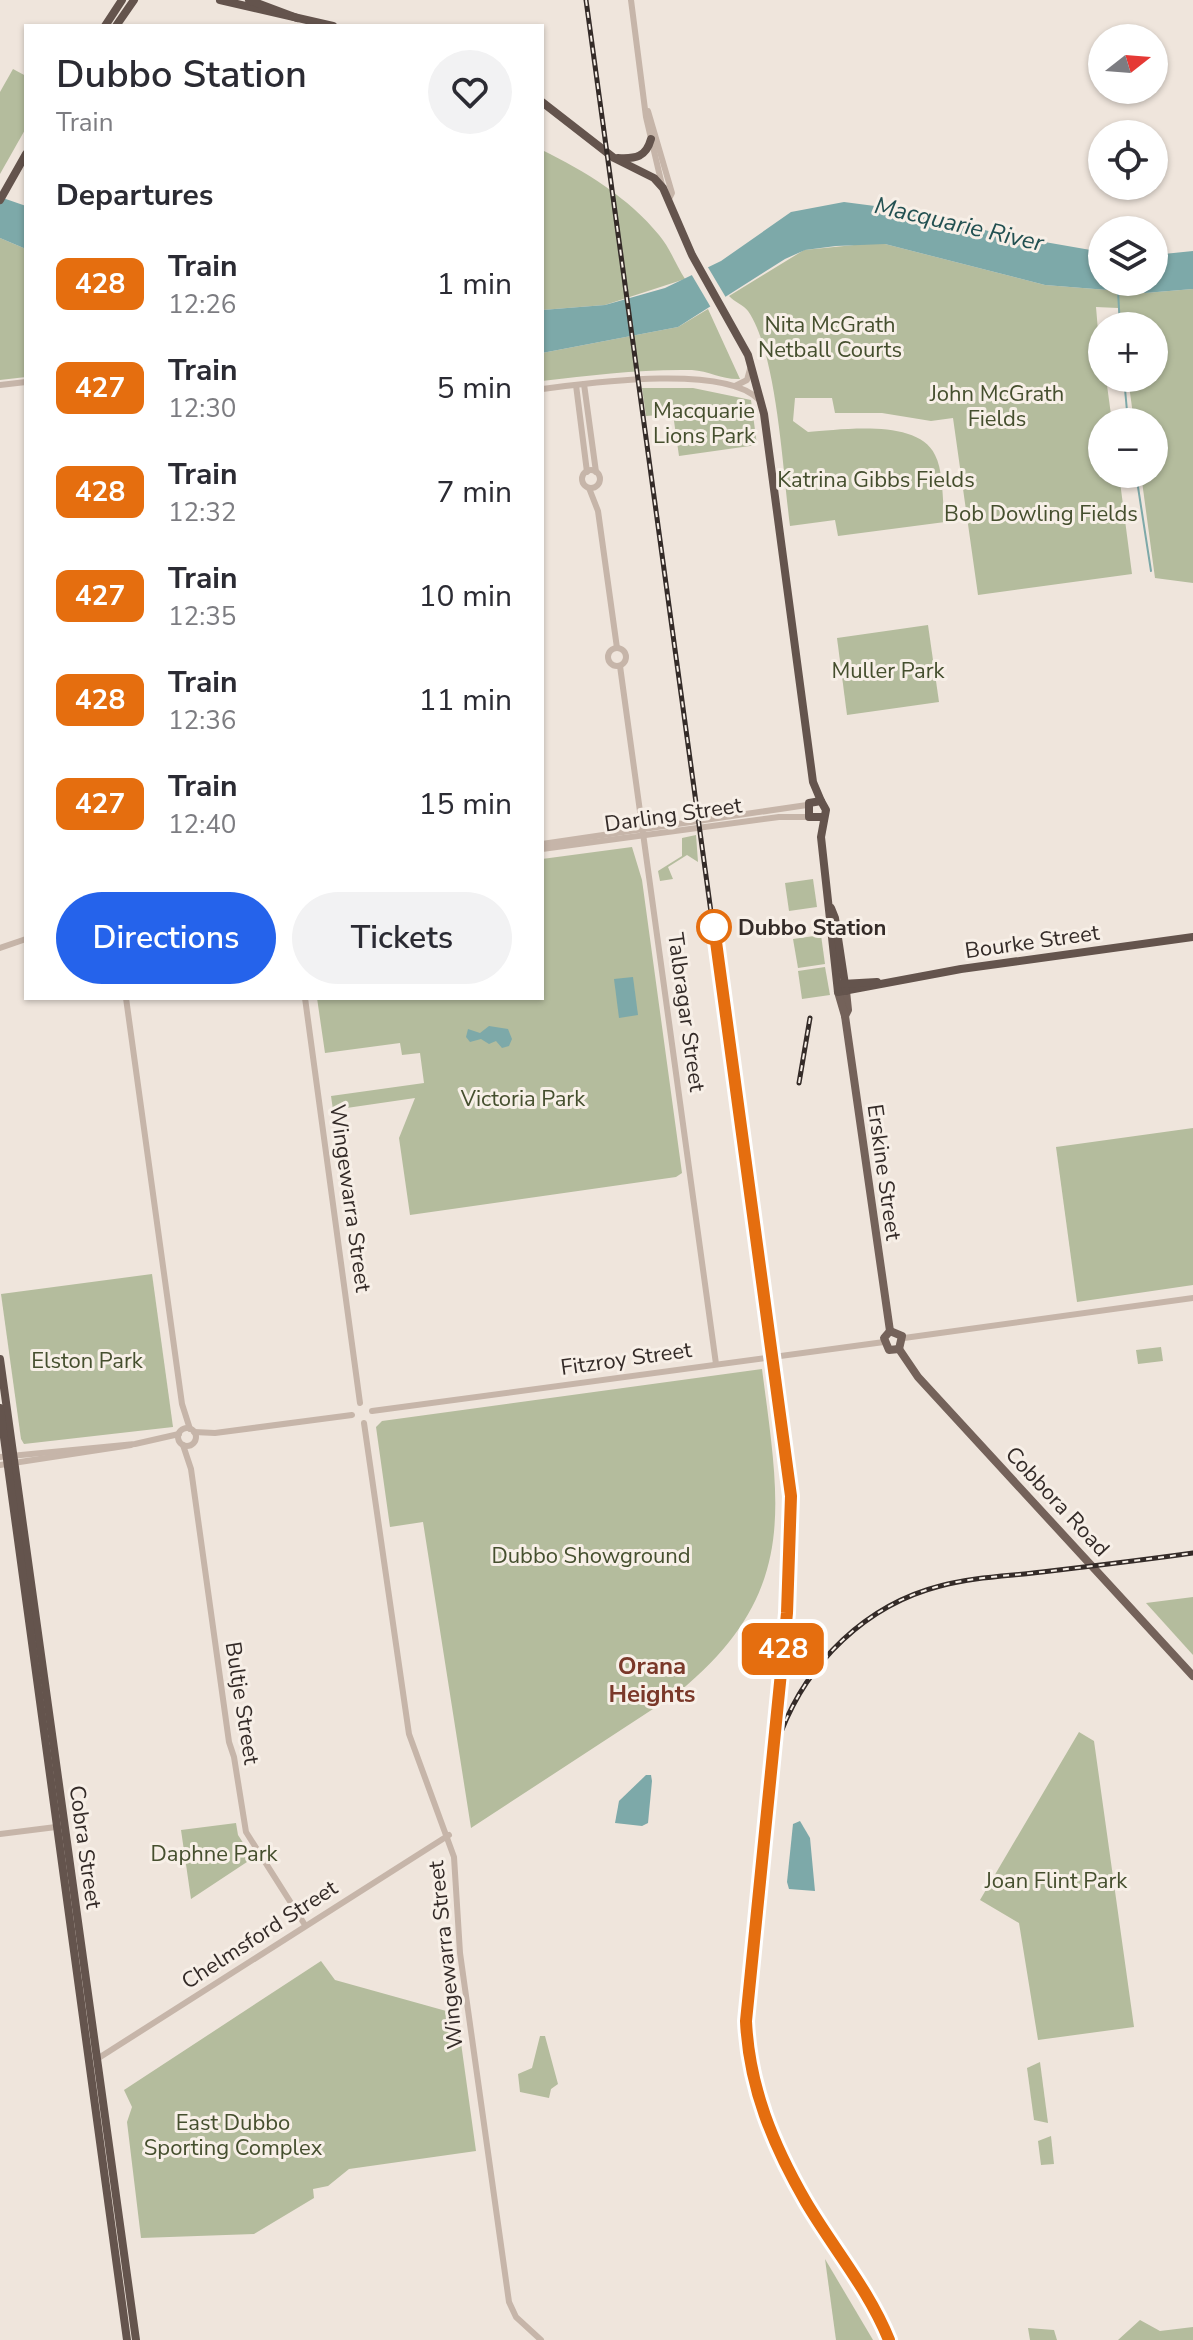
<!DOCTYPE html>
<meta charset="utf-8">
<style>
body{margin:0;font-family:"Nunito Sans",sans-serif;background:#f2f2f3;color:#2b2b33;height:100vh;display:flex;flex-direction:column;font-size:30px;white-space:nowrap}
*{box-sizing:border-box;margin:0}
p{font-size:26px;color:#7c7c81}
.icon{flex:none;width:44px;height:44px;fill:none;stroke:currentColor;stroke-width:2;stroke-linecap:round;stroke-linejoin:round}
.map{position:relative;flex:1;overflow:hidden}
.drawer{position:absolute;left:24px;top:24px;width:520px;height:976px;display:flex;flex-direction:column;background:#fff;border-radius:0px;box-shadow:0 2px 6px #0004}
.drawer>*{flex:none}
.badge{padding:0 16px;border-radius:12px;font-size:28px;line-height:52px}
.needle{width:52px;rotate:73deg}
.fabs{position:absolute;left:1088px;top:24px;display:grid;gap:16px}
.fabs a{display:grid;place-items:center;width:80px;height:80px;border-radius:50%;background:#fff;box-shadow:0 2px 6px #0004;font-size:40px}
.map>.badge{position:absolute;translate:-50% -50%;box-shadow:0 0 0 4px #fff}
h2{padding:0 32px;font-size:30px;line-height:72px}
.round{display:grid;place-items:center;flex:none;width:84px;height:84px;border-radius:42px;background:#f2f2f3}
.overview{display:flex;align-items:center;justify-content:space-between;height:136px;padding:0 32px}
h1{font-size:38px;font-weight:600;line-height:60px}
.button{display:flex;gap:16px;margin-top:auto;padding:16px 32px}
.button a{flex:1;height:92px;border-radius:48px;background:#2563eb;color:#fff;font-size:32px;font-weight:600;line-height:92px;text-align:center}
.button a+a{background:#f2f2f3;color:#2b2b33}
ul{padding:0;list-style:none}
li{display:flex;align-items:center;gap:24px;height:104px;padding:0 32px}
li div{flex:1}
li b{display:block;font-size:30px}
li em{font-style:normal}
li .badge{min-width:88px;font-weight:700;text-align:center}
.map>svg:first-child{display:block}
</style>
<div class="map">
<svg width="1193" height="2340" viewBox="0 0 1193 2340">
<rect width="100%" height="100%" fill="#efe5dc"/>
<g fill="#b4bc9d">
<path d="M13,69L26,76V128L0,174V92Z"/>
<path d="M542,150C585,171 629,198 659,235C670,248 676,265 685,279L605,305L542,310Z"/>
<path d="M0,238L26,249V377L0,380Z"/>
<path d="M864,244H885L1045,285L1145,293L1193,289V583L1155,578L1141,474H1154V422H1134L1128,378H1154V326H1121L1118,308L1096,307L1102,378H1106L1112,422H1102V474H1119L1132,574L978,595L953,418L931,421L882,413H835L832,398H795L793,421L808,432C840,430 918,418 935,455C944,472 942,502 945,522L838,536L835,520L790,526C783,473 777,352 748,311C744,305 734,302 729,296L804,250Z"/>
<path d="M708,309L740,379C723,380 709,371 692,370C641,369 592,375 542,381V353L678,327Z"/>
<path d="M642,388H693L751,400L757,445L679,456L673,414L646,416Z"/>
<path d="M928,625L939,702L847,715L837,638Z"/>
<path d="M696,835L698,862L687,855L668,867L673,879L660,881L658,871L682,856V838Z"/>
<path d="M632,847L642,880L682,1173L676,1177L410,1215L399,1138L415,1098L333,1110L331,1096L424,1083L420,1053L402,1055L400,1043L325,1053L317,998H542V859Z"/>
<path d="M813,879L817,907L789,911L785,883Z"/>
<path d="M821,935L825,964L798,968L793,939Z"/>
<path d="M825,967L830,995L802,999L798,971Z"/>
<path d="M1193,1128V1285L1077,1302L1056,1147Z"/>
<path d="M152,1274L173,1427L24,1444L21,1439L1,1294Z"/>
<path d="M1161,1347L1163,1361L1138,1364L1136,1350Z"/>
<path d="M762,1369C780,1508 799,1593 679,1692L471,1828L423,1522L390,1527L376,1427L382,1421Z"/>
<path d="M1193,1597V1655L1146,1603Z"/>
<path d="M1079,1732L1094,1741L1134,2027L1038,2040L1019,1923L980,1900Z"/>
<path d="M236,1823L238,1835L253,1858L191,1899L181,1830Z"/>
<path d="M321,1961L335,1980L457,2014L476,2151L349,2169L328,2186L313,2189L314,2198L254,2234L141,2238L127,2122L132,2107L124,2090Z"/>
<path d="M540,2036H545L558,2084L551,2089L549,2098L520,2092L518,2074L532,2068Z"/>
<path d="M1040,2062L1048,2123L1034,2120L1027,2068Z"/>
<path d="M1051,2136L1054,2164L1041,2165L1038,2141Z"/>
<path d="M825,2259L873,2340H836Z"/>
<path d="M1140,2320L1160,2331L1193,2327V2340H1118Z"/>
<path d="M1028,2328L1054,2330L1057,2340H1030Z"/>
</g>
<g fill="#7da9a9">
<path d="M0,197L26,206V249L0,238Z"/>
<path d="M844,202L921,212L999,234L1102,252V282H1154V255L1193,251V289L1145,293L1045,285L885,244L836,246L805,250L785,259L678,327L542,353V310L605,305L665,288L721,261L791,212Z"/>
<path d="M633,977L638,1015L619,1018L614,979Z"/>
<path d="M489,1026L508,1029L512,1039L509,1046L502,1048L496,1041L489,1044L481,1039L470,1042L466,1037L468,1029L480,1033Z"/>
<path d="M646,1775H651L652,1781L648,1823L642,1826L615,1823L619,1801Z"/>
<path d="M800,1821L810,1838L815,1891L789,1889L787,1882L793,1824Z"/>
</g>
<path fill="#efe5dc" d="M706,264L728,301L713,311L690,272Z"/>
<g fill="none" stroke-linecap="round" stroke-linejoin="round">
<g stroke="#7da9a9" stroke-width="2">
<path d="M1118,291L1120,326"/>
<path d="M1124,378L1128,422"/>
<path d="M1136,474L1151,571"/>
</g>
<g stroke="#c6b5a9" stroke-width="6">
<path d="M631,0L646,117L662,185"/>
<path d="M648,111L672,193L669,199"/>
<path d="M584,384L596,472"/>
<path d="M0,385L26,382"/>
<path d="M576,385L587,472"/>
<path d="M735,386L747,380L750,369"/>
<path d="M542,389C589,383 723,364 758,399"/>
<circle cx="591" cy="479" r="9"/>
<path d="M589,488L598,511L617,648"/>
<circle cx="617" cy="657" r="9"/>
<path d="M620,666L716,1364"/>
<path d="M542,844L807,805"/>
<path d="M542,849L779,817H809"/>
<path d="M0,948L26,939"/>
<path d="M126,998L182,1404L190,1429"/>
<path d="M305,998L360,1403"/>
<path d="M904,1338L1193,1298"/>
<path d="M372,1411L884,1342"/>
<path d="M364,1423L409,1734L454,1857L460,1953L509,2302L516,2317L541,2340"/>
<circle cx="187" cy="1437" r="9"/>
<path d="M194,1432L215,1433L352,1415"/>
<path d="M183,1445L191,1469L229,1742L234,1757L246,1832L305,1925"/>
<path d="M0,1457L135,1444L179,1434"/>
<path d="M0,1465L131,1445"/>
<path d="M0,1834L56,1827"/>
<path d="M97,2059L449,1835"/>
</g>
<g stroke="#74625a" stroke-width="8">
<path d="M846,991L848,1010L845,1016L890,1331"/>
<path d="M838,992L845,1016"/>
<path d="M890,1331L884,1338L889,1350L899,1349"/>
<path d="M890,1331L902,1336L899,1349"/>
<path d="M899,1349L918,1377L1193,1676"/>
</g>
<g stroke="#64544d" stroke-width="8">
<path d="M220,0L333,26"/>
<path d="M249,0L297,18"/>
<path d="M105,26L122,0"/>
<path d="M116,26L134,0"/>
<path d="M542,102L614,158L654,178L663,188L692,255L748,355L764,414L813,782L821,801"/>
<path d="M618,158C636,159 646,157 651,139"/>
<path d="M0,200L26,154"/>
<path d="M823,817H809V803L821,801L826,810L821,837L838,992L961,969L1193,937"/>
<path d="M831,908L835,918L846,991"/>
<path d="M842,984L877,982"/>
<path d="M0,1359L136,2340"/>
<path d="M0,1408L127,2340"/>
</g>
<g stroke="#342b28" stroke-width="5">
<g id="rail">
<path d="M586,0L791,1496L787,1613L746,2021C749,2087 773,2145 806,2202C833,2248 868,2290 889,2340"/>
<path d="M799,1083L810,1018"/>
<path d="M781,1732C808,1662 866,1605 940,1586C972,1577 1009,1576 1042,1572C1093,1566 1143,1560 1193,1553"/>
</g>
</g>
<use href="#rail" stroke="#f7efe7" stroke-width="2" stroke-dasharray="6" stroke-linecap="butt"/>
</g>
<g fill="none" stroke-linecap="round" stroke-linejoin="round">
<g stroke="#fff" stroke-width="18">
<path id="line" d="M714,927L791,1496L787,1613L746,2021C749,2087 773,2145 806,2202C833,2248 869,2290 889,2340"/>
</g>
<use href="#line" stroke="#e56e0f" stroke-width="12"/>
</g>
<circle fill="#fff" stroke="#e56e0f" stroke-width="4" cx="714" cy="927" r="16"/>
<g text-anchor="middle" stroke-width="6" stroke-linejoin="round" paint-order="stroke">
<g font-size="22" fill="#454f2e" stroke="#f7efe7">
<text x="830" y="332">Nita McGrath<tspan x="830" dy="25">Netball Courts</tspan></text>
<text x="997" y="401">John McGrath<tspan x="997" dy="25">Fields</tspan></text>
<text x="704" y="418">Macquarie<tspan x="704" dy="25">Lions Park</tspan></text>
<text x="876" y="487">Katrina Gibbs Fields</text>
<text x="1041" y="521">Bob Dowling Fields</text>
<text x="888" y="678">Muller Park</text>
<text x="523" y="1106">Victoria Park</text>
<text x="87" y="1368">Elston Park</text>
<text x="591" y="1563">Dubbo Showground</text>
<text x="214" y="1861">Daphne Park</text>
<text x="1056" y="1888">Joan Flint Park</text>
<text x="233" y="2130">East Dubbo<tspan x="233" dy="25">Sporting Complex</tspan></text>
</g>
<g font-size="22" fill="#342b28" stroke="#f7efe7">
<text transform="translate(673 814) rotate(-8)" y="8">Darling Street</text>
<text transform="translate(1032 941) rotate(-8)" y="8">Bourke Street</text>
<text transform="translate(687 1012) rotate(82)" y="8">Talbragar Street</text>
<text transform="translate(885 1172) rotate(82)" y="8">Erskine Street</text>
<text transform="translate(351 1198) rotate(82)" y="8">Wingewarra Street</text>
<text transform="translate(626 1358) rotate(-8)" y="8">Fitzroy Street</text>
<text transform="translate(1058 1501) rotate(47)" y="8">Cobbora Road</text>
<text transform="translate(243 1703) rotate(81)" y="8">Bultje Street</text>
<text transform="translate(86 1847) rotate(82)" y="8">Cobra Street</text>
<text transform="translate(259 1934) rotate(-33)" y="8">Chelmsford Street</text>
<text transform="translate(445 1955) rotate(-96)" y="8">Wingewarra Street</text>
</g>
<g font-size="22" font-weight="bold" fill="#342b28" stroke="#f7efe7" text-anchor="start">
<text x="738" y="935">Dubbo Station</text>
</g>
<g font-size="24" font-style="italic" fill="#225051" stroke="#f7efe7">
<text transform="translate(959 224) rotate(13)" y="8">Macquarie River</text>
</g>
<g font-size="24" font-weight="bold" fill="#7a3829" stroke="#f7efe7">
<text x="652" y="1674">Orana<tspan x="652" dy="28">Heights</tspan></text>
</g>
</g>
</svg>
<div class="fabs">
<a><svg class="needle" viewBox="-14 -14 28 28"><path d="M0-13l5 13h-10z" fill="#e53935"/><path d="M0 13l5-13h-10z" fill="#7c7c81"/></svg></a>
<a><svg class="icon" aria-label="locate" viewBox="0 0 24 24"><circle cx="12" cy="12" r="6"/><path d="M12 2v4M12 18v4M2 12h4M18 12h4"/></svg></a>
<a><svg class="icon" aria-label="layers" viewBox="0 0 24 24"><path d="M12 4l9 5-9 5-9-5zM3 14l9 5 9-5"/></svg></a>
<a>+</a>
<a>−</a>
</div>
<b class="badge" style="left:783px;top:1649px;background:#e56e0f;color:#fff">428</b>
<section class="drawer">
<div class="overview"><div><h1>Dubbo Station</h1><p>Train</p></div><a class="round"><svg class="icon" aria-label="heart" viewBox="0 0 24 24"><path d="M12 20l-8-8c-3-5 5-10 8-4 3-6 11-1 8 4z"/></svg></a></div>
<h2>Departures</h2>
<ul>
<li><span class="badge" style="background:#e56e0f;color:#fff">428</span><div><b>Train</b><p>12:26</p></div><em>1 min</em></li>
<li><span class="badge" style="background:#e56e0f;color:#fff">427</span><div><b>Train</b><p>12:30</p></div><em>5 min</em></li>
<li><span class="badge" style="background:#e56e0f;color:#fff">428</span><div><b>Train</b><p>12:32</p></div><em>7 min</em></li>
<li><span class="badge" style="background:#e56e0f;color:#fff">427</span><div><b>Train</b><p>12:35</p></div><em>10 min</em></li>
<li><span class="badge" style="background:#e56e0f;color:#fff">428</span><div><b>Train</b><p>12:36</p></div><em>11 min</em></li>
<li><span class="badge" style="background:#e56e0f;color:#fff">427</span><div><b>Train</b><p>12:40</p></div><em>15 min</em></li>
</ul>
<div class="button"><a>Directions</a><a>Tickets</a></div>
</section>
</div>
